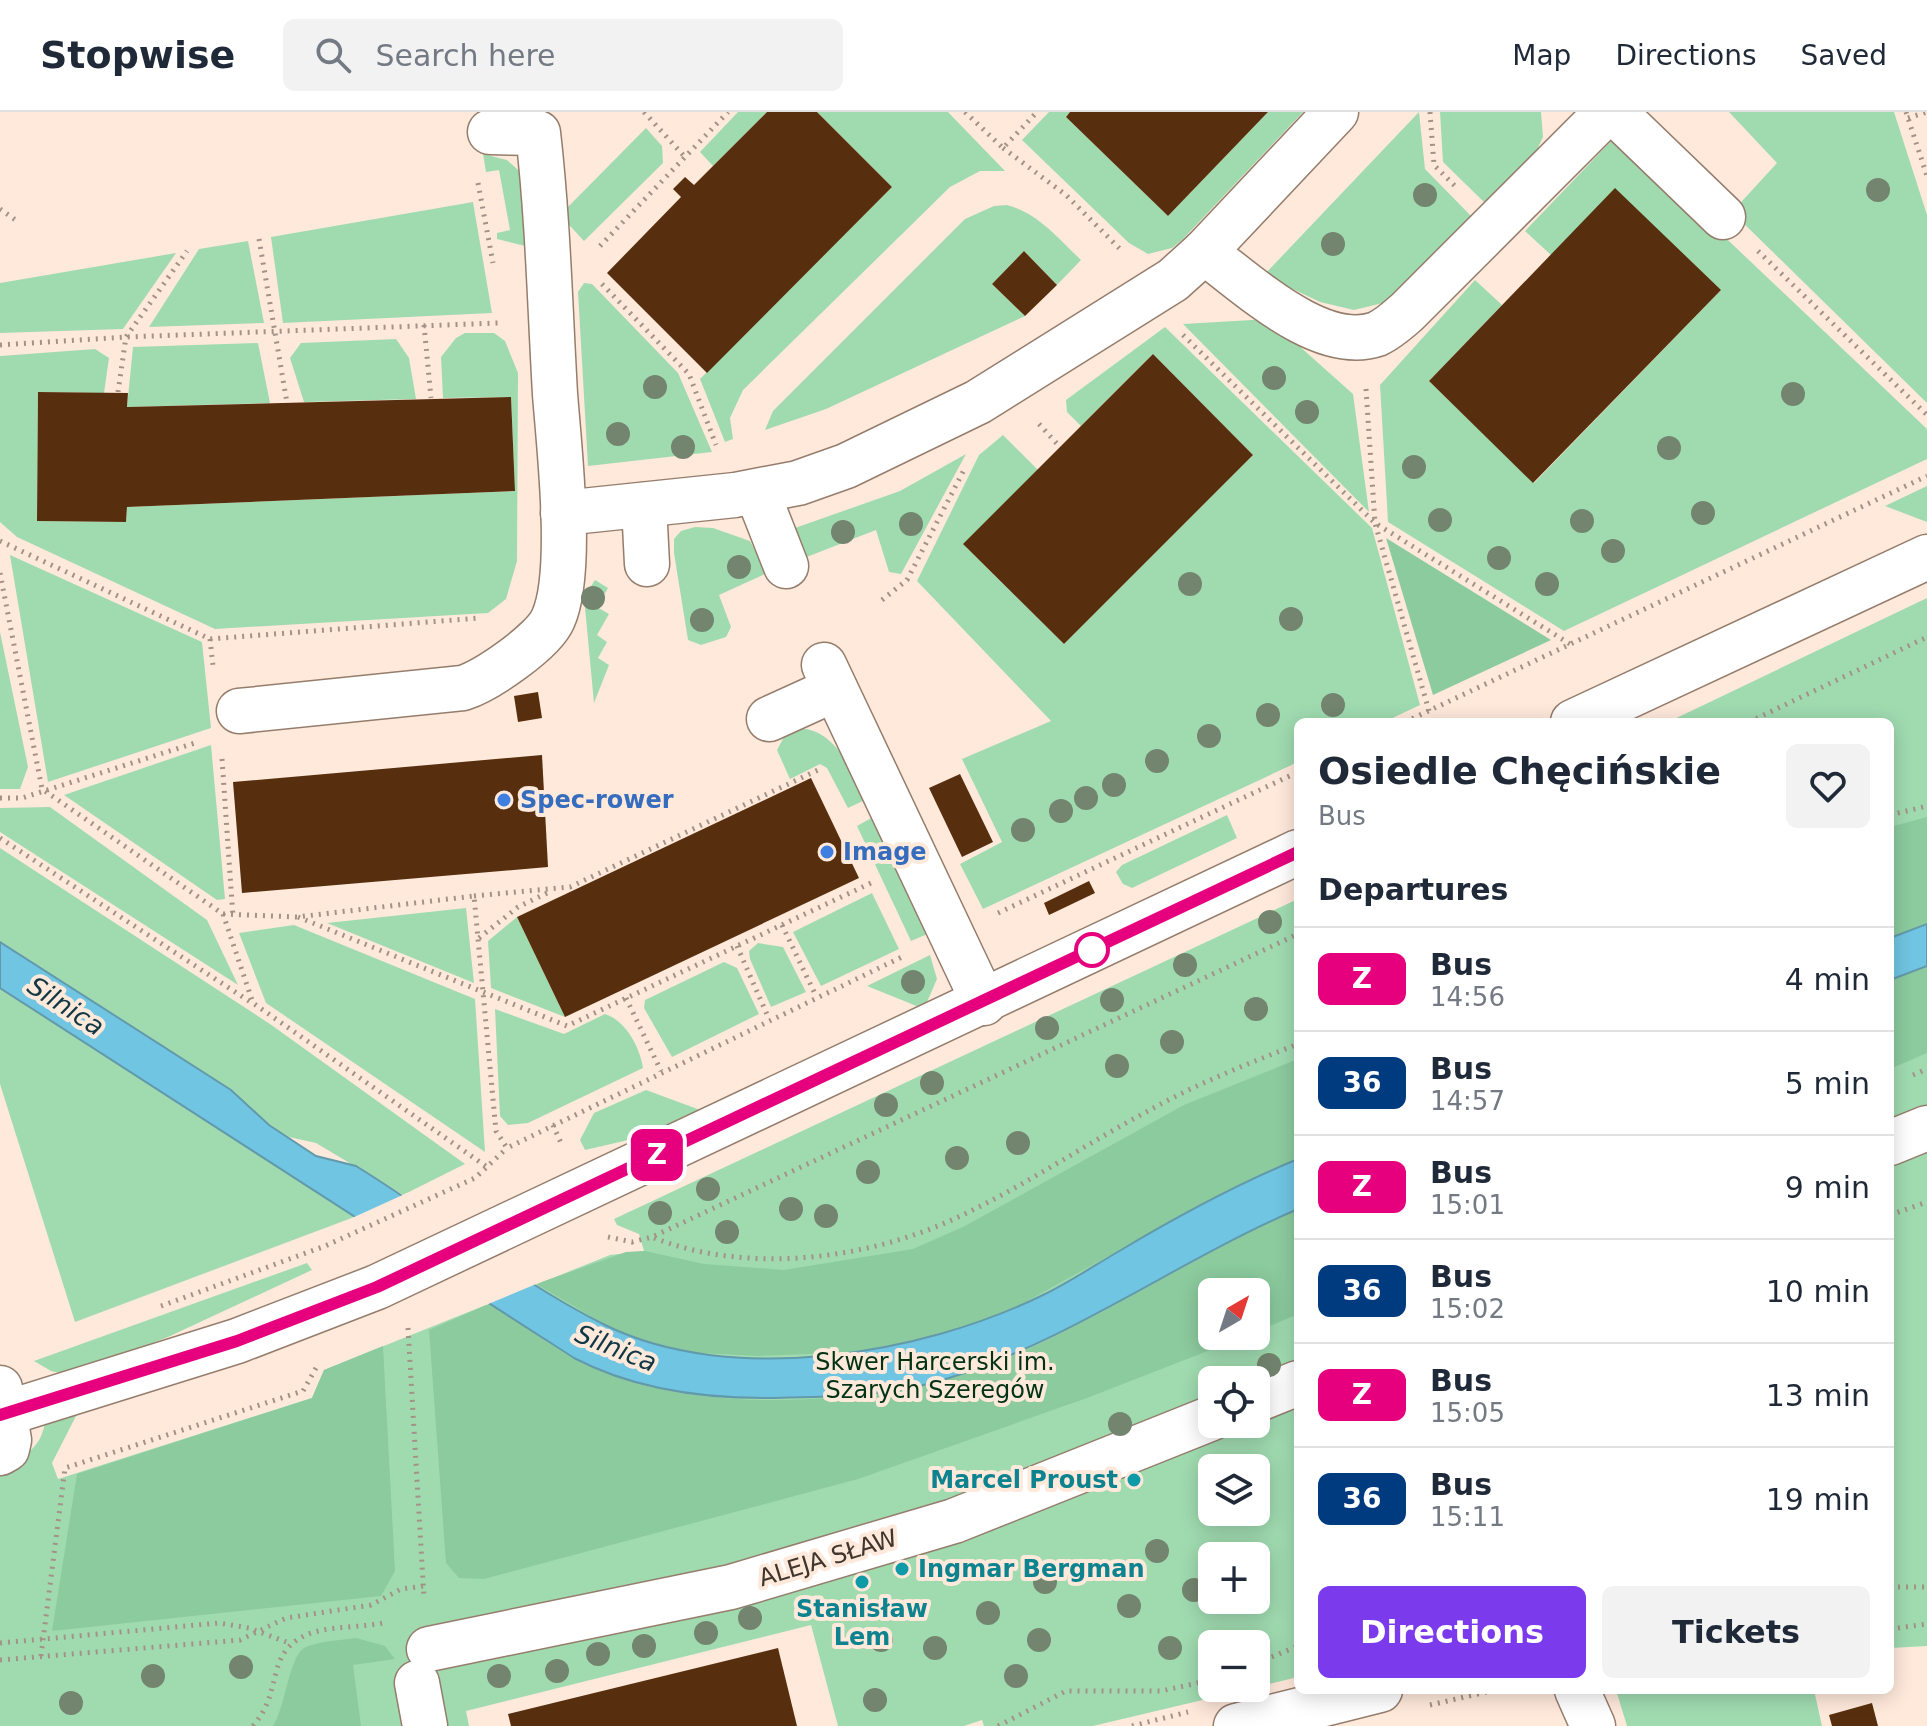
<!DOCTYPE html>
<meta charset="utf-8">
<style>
body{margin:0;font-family:"DejaVu Sans",sans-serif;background:#f2f2f3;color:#1f2937;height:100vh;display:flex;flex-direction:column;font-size:30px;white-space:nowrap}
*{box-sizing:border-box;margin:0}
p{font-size:26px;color:#747a83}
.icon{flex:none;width:44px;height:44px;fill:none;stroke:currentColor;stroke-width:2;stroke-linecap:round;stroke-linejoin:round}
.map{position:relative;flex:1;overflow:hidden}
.side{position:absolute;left:1294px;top:606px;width:600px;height:976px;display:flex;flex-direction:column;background:#fff;border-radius:12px;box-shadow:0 4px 20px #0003}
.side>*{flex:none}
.badge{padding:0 16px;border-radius:12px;font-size:28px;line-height:52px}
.needle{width:52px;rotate:39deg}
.tools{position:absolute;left:1198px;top:1166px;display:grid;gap:16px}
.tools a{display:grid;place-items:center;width:72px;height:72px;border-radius:12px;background:#fff;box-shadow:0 4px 20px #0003;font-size:40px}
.map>.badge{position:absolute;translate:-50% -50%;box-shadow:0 0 0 4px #fff}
h2{padding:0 24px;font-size:30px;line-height:72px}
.round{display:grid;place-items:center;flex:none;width:84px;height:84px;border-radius:12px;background:#f2f2f3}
.headline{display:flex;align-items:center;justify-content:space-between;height:136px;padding:0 24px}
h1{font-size:38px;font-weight:700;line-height:60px}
.button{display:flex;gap:16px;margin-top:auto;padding:16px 24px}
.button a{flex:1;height:92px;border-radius:12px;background:#7c3aed;color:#fff;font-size:32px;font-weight:700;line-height:92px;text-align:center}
.button a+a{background:#f2f2f3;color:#1f2937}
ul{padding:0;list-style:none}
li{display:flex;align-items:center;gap:24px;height:104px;padding:0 24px;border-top:2px solid #e0e1e3}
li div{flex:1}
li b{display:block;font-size:30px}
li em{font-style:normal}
li .badge{min-width:88px;font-weight:700;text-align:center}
header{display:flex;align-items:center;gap:48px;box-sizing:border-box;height:112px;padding:0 40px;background:#fff;border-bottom:2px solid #e0e1e3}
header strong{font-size:38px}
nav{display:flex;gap:44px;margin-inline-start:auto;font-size:28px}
.search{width:560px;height:72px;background:#f2f2f3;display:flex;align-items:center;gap:20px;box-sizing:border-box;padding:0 28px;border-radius:12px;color:#747a83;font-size:30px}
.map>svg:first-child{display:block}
</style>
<header>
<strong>Stopwise</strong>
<div class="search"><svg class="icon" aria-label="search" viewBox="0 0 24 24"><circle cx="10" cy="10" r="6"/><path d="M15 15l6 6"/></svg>Search here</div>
<nav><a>Map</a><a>Directions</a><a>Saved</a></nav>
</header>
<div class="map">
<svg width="1927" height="1614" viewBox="0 0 1927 1614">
<rect width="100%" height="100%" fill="#ffe9db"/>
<g fill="#a0dbb0" fill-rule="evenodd">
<path d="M738,0H767L713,54L700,40Z"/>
<path d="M817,0H948L1005,59H980L950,75L743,278L730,306L733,327L725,330L700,267L892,75Z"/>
<path d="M1049,0H1070L1066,5L1168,104L1268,0H1303L1183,127L1172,136L1148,142L1129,131L1022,28Z"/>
<path d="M1419,0L1425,57L1473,106L1387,190L1354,198L1320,190L1264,163Z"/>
<path d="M1440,0H1541L1543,25L1534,44L1487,93L1443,50Z"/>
<path d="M1729,0H1894L1927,103V291L1732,100L1777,51Z"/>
<path d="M646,16L662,34L663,51L584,129L560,103Z"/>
<path d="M1614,26L1672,75L1927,317V347L1564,519L1388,410L1380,273L1475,168L1502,193L1429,269L1534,371L1721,178L1551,143L1525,119Z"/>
<path d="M483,42L507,48L525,64L529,135L497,127V121L510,118L499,58L486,60Z"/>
<path d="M473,90L492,201L283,211L271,125Z"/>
<path d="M1007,93C1038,101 1058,126 1081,148L1057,173L1024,139L992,172L1025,204L826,297L765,318L773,299L965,107L994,94Z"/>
<path d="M248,129L264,211L149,215L199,137Z"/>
<path d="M176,141L123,217L0,221V171Z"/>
<path d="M584,171L592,172L678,261L712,340L588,354L578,180Z"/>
<path d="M1269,207L1353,282L1369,400L1183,212Z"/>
<path d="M1165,215L1372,416L1420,593L1384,610H1298V650L983,797L960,752L1002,730L962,647L1051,609L917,469L979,343L1003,323L1038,358L964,433L1064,532L1253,343L1153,242L1081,314L1067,300L1066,288Z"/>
<path d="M465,221H494L505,229L518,261L517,449L506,487L488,501L215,517L17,425L0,410V244L95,237L109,246L104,281L38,280L37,409L126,410L127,395L515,379L511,285L443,286L441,245L456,226Z"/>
<path d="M396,227L409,246L416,287L304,290L290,246L301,231Z"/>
<path d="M258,231L270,291L127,295L133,235Z"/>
<path d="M966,342L901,462L889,460L876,418L804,446L795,416L900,379Z"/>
<path d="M1927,374V410L1885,394Z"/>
<path d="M695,415L713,416L750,429L767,461L719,483L731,515L726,525L701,533L688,528L674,441V427L681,419Z"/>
<path d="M10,443L202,530L211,616L48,670Z"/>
<path d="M595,468L608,476L597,495L609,502L597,523L607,530L598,546L609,553L594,591L584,485Z"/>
<path d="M1927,486V1534L1890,1536V610H1668Z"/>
<path d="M0,520L28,655L20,677H0Z"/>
<path d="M799,616C837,618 851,659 865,688L848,696L827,656L820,652L790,667L777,638L784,625Z"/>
<path d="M211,633L225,787L217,788L64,683Z"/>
<path d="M50,695L207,808L238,873L0,720V696Z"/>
<path d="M1227,703L1237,726L1132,776L1123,772L1116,760L1122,753Z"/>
<path d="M875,704L930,821L911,829L857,714Z"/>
<path d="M0,736L270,912L465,1052L403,1083L316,1031L289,1025L269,1013L231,978L0,830Z"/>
<path d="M872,781L899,837L821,874L793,820Z"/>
<path d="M1298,787V1565L1256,1575V1532H1212V1576H1253L1093,1614H984L982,1608L964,1614H838L811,1513L466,1599L469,1614H0V1355C23,1346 41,1337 45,1310L77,1302L52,1351L58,1367L312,1286L324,1258L610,1143L644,1139L639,1122L617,1113L614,1107ZM1212,1180H1256V1224H1212ZM1212,1268H1256V1312H1212ZM1212,1356H1256V1400H1212ZM1212,1444H1256V1488H1212Z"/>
<path d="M466,796L474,871L327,811Z"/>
<path d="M517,805L565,905L491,876L488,829Z"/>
<path d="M294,813L475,887L485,1040L266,891L239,821Z"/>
<path d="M758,831L783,835L806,880L771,895L750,847L749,839Z"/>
<path d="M930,843L937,867L924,897L867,874Z"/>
<path d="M724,850L737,856L759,902L672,945L644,896L645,888Z"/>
<path d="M0,876L357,1104L75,1210L0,972Z"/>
<path d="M495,897L564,922L605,902C626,909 640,935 643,956L528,1011L508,1013L500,1004Z"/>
<path d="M646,978L711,1002L650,1023L585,1038L580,1028L594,1001Z"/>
<path d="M307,1151L312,1158L168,1225L70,1263L51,1259L34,1249Z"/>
<path d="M1616,1578H1814L1822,1614H1627Z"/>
</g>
<g fill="#8ccb9e">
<path d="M1386,426L1551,528L1433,583Z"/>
<path d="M1927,705V812L1890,826V715Z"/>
<path d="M1927,854V941L1890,957V869Z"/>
<path d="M1298,947V1047L1197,1095L1013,1197L953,1220L865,1240L758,1244L684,1240L659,1235L604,1212L536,1172L626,1140L645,1139L704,1152L784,1158L913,1137L963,1115L1184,993Z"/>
<path d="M1298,1097V1202L1256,1220V1180H1212V1224H1246L1087,1286L858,1367L484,1467L459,1466L446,1451L429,1218L491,1191C524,1212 557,1241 593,1256C713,1308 901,1292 1019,1241C1115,1199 1202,1139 1298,1097Z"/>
<path d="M383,1234L395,1459L381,1484L52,1519L77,1362L312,1286L324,1258Z"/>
<path d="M356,1526L385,1534L395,1547L353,1553L361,1614H273C286,1594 289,1542 306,1535C321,1529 341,1528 356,1526Z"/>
</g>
<g fill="#70c5e2" stroke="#629aac" stroke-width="2">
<path d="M1927,812V854L1890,868V826Z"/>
<path d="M0,830L231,978L269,1013L316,1044L356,1054C439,1105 517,1169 605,1213C731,1275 921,1243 1043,1183C1070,1170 1095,1153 1121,1138C1178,1104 1237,1072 1298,1047V1097C1179,1148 1073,1227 949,1266C893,1284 832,1285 774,1286C706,1287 635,1278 574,1246L0,876Z"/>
</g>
<path fill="#ffe9db" d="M407,1081L541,1170L486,1193L352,1106Z"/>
<g fill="#582f0e">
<path d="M767,0H817L892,75L707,261L607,161L681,85L673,77L685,65L694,73Z"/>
<path d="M1070,0H1268L1168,104L1066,5Z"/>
<path d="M1615,76L1721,178L1533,371L1429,269Z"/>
<path d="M1024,139L1057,173L1025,204L992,172Z"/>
<path d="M1153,242L1253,343L1064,532L963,432Z"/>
<path d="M38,280L128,281L127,295L511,285L515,379L127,395L126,410L37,409Z"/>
<path d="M538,580L542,606L518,610L514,584Z"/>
<path d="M542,643L548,755L242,781L233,670Z"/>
<path d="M960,662L993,730L962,745L929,676Z"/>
<path d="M811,666L859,766L565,905L517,805Z"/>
<path d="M1089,769L1095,781L1049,803L1044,791Z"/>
<path d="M778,1536L797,1614H511L508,1602Z"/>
<path d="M1872,1591L1878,1614H1832L1829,1603Z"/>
</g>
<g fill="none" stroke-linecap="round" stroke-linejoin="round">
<g stroke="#957d6c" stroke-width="47">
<g id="minor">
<path d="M1614,0L1723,105"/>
<path d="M1204,140C1247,171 1320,242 1377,222C1388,217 1398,208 1407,200L1607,0"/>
<path d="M757,380L786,454"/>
<path d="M644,393L647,452"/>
<path d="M563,401L735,383L798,371L846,354L978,290L1173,168L1204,140L1336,0"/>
<path d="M824,553L984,891"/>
<path d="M239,599L463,576C487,568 543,530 553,507C574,461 559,335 555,282C550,195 548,108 538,21L490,20"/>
<path d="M769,607L835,577"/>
<path d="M1573,610L1927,445"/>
<path d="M1890,1031L1927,1016"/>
<path d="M0,1276L9,1328L7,1337L0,1341"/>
<path d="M1256,1288L1298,1271"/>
<path d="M0,1303L237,1229L377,1175L1298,740"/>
<path d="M429,1537L731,1475L954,1409L1212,1306"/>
<path d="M417,1571L425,1614"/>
<path d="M1577,1578L1593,1614"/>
<path d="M1236,1614L1380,1578"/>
</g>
</g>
<g stroke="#a39287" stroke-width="5" stroke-dasharray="2 6" stroke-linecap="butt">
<path d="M644,0L684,44"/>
<path d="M965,0L1003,36L1037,0"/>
<path d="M1430,0L1434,53L1458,77"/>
<path d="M1906,0L1927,64"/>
<path d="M1908,6L1927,0"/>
<path d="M1003,36L1066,83L1123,140"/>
<path d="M478,71L493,151"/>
<path d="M0,97L17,109"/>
<path d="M259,127L287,291"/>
<path d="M600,134L728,0"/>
<path d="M1758,139L1927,303"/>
<path d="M602,172L689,262L716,333"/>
<path d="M424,213L431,286"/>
<path d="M1183,223L1375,411L1570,532"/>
<path d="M0,233L126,225L498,211"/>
<path d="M1366,277L1375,411L1429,599"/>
<path d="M118,280L126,225L187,139"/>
<path d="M1039,312L1060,335"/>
<path d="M0,429L210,527L480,506"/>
<path d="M0,461L42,677L223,802L253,891L487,1055"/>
<path d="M882,488L907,468L965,356"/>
<path d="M210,527L213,554"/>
<path d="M1405,610L1927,364"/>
<path d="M1749,610L1927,525"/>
<path d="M222,647L233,805"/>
<path d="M0,686H22L198,630"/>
<path d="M1890,703L1927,694"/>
<path d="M0,726L252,891"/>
<path d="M474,784L570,775L818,658"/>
<path d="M998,801L1298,660"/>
<path d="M223,802L297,805L474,784L496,1019L507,1036L906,843"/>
<path d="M298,805L567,914L871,771"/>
<path d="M782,813L816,884"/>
<path d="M479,826L518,795L547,781"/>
<path d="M737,834L769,907"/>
<path d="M626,886L661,959"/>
<path d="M1913,963L1927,957"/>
<path d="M553,1013L561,1031"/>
<path d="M1890,1103L1927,1090"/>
<path d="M608,1125L632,1130L652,1125L1298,822"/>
<path d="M654,1126C744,1161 856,1149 945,1111C1016,1080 1080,1035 1148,999C1196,972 1247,952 1298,932"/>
<path d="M161,1194L325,1134L475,1066L507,1036"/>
<path d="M408,1216L424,1486"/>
<path d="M1890,1475H1927"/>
<path d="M1890,1517L1927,1512"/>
<path d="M0,1531L219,1511L249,1516L289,1531"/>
<path d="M41,1544L65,1356L303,1279L316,1256"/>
<path d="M0,1548L240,1528L286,1506L371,1493L401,1477L424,1474"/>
<path d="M1257,1551L1298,1534"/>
<path d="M1430,1593L1495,1578"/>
<path d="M253,1614C269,1595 271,1580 277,1557C291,1508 343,1519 383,1511"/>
<path d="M998,1614L1066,1579H1161L1207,1569"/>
<path d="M1132,1614L1188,1600"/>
</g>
<use href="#minor" stroke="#fff" stroke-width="44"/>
</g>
<g fill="#73856f">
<circle cx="1878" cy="78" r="12"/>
<circle cx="1425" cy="83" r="12"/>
<circle cx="1333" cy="132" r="12"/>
<circle cx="1274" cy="266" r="12"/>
<circle cx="655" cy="275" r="12"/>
<circle cx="1793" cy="282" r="12"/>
<circle cx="1307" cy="300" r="12"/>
<circle cx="618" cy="322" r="12"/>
<circle cx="683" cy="335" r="12"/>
<circle cx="1669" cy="336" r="12"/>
<circle cx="1414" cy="355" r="12"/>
<circle cx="1703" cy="401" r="12"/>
<circle cx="1440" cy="408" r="12"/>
<circle cx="1582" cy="409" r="12"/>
<circle cx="911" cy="412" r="12"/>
<circle cx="843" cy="420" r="12"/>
<circle cx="1613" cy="439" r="12"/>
<circle cx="1499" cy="446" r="12"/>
<circle cx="739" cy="455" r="12"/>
<circle cx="1190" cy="472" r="12"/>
<circle cx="1547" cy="472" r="12"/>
<circle cx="593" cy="486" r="12"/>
<circle cx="1291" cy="507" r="12"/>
<circle cx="702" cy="508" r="12"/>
<circle cx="1333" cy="593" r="12"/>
<circle cx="1268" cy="603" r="12"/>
<circle cx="1209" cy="624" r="12"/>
<circle cx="1157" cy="649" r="12"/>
<circle cx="1114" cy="673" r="12"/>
<circle cx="1086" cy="686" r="12"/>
<circle cx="1061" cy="699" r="12"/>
<circle cx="1023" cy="718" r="12"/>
<circle cx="1270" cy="810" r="12"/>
<circle cx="1185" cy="853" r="12"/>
<circle cx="913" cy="870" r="12"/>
<circle cx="1112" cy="888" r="12"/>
<circle cx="1256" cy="897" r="12"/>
<circle cx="1047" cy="916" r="12"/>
<circle cx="1172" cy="930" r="12"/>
<circle cx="1117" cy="954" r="12"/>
<circle cx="932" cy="971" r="12"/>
<circle cx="886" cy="993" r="12"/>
<circle cx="1018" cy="1031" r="12"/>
<circle cx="957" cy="1046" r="12"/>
<circle cx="868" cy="1060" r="12"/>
<circle cx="708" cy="1077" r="12"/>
<circle cx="791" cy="1097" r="12"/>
<circle cx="660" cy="1101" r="12"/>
<circle cx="826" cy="1104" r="12"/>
<circle cx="727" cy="1120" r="12"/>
<circle cx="1269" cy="1253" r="12"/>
<circle cx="1120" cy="1312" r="12"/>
<circle cx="1157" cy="1439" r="12"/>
<circle cx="1045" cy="1470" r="12"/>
<circle cx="1194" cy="1478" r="12"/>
<circle cx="1129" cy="1494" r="12"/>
<circle cx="988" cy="1501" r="12"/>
<circle cx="750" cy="1506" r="12"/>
<circle cx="706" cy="1521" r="12"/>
<circle cx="881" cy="1528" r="12"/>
<circle cx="1039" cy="1528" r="12"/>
<circle cx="644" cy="1534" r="12"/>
<circle cx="935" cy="1536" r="12"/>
<circle cx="1170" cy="1536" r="12"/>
<circle cx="598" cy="1542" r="12"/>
<circle cx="241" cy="1555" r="12"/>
<circle cx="557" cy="1559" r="12"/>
<circle cx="153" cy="1564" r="12"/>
<circle cx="499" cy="1564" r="12"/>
<circle cx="1016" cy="1564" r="12"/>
<circle cx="875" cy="1588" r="12"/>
<circle cx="71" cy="1591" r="12"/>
</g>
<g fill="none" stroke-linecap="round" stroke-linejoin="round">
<g stroke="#fff" stroke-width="18">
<path id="line" d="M0,1303L237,1229L377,1175L1298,740"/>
</g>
<use href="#line" stroke="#e6007e" stroke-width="12"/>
</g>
<g fill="#3f7fe0" stroke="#ffe9db" stroke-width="3">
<circle cx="504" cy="688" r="8"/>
<circle cx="827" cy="740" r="8"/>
</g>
<circle fill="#fff" stroke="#e6007e" stroke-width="4" cx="1092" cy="838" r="16"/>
<g fill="#0f9aa8" stroke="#ffe9db" stroke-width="3">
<circle cx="1134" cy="1368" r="8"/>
<circle cx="902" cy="1457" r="8"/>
<circle cx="862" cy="1470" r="8"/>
</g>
<g text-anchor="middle" stroke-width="8" stroke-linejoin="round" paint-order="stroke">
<g font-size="24" font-weight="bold" fill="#366cbe" stroke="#ffe9db" text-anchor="start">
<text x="520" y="696">Spec-rower</text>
<text x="843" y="748">Image</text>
</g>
<g font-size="24" fill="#003316" stroke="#ffe9db">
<text x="935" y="1258">Skwer Harcerski im.<tspan x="935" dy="28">Szarych Szeregów</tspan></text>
</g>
<g font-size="24" font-weight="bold" fill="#0d838f" stroke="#ffe9db" text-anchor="end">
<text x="1118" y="1376">Marcel Proust</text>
<text x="918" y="1465" text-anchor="start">Ingmar Bergman</text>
<text x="862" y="1505" text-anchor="middle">Stanisław<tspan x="862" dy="28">Lem</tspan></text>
</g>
<g font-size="24" fill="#40362e" stroke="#ffe9db">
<text transform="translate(828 1446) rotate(-17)" y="8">ALEJA SŁAW</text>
</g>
<g font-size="26" font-style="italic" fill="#0f3744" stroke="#ffe9db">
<text transform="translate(66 894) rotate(33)" y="9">Silnica</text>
<text transform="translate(616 1236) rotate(22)" y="9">Silnica</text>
</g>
</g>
</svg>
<div class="tools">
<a><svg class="needle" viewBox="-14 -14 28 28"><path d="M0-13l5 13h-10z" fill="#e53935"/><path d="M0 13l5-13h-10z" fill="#747a83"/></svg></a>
<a><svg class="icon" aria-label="locate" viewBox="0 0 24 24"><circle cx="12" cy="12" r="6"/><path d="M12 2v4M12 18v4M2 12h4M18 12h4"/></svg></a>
<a><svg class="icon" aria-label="layers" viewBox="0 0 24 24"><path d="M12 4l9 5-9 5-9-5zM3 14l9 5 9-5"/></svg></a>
<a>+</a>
<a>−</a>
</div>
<b class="badge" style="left:657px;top:1043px;background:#e6007e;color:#fff">Z</b>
<section class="side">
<div class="headline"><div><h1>Osiedle Chęcińskie</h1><p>Bus</p></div><a class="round"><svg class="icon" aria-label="heart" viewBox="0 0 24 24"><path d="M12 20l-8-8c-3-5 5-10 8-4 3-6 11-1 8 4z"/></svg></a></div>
<h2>Departures</h2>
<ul>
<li><span class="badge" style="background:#e6007e;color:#fff">Z</span><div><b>Bus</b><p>14:56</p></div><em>4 min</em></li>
<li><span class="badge" style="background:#003b80;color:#fff">36</span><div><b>Bus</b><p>14:57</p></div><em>5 min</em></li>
<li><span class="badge" style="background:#e6007e;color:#fff">Z</span><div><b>Bus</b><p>15:01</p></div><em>9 min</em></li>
<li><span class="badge" style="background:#003b80;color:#fff">36</span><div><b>Bus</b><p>15:02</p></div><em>10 min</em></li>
<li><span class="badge" style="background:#e6007e;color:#fff">Z</span><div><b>Bus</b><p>15:05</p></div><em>13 min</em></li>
<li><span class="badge" style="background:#003b80;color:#fff">36</span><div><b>Bus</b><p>15:11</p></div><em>19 min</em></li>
</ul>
<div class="button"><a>Directions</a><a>Tickets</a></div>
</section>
</div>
